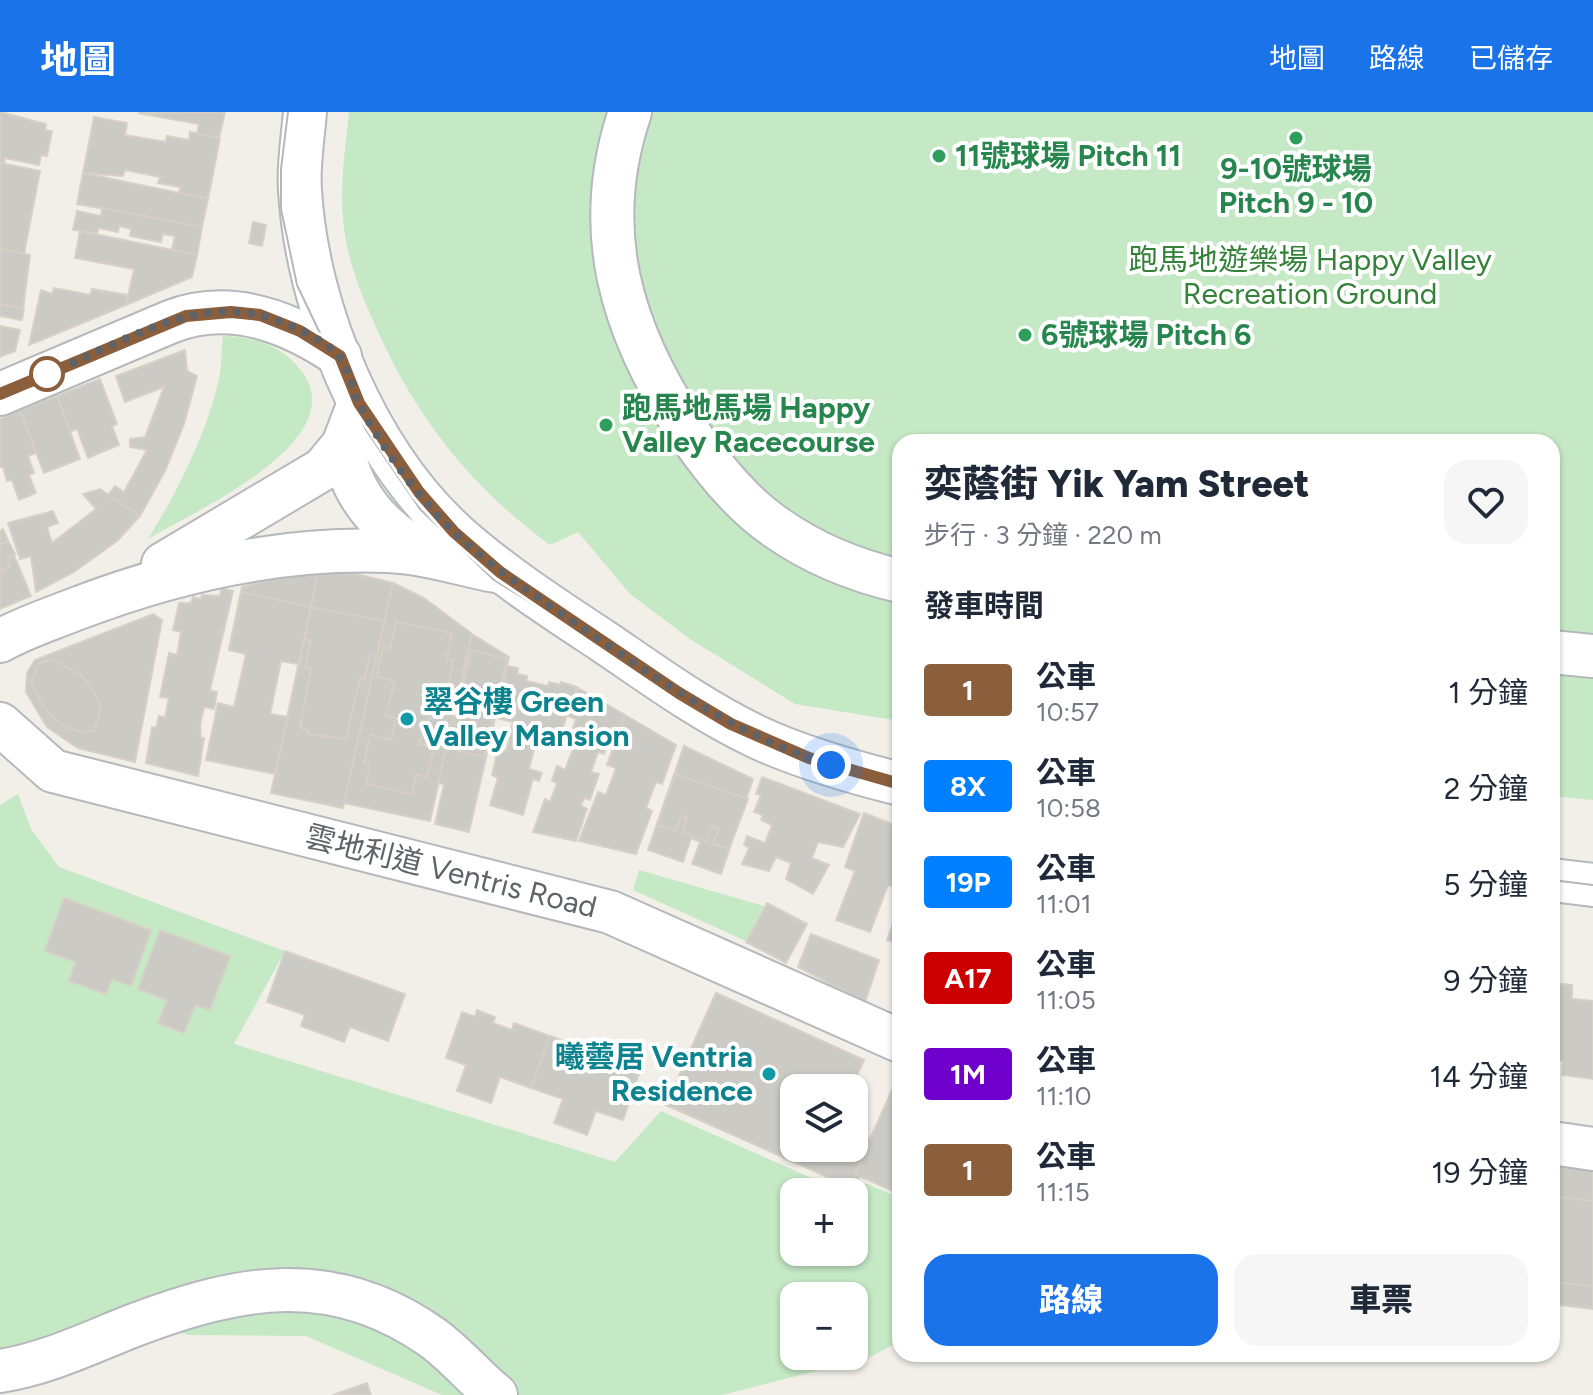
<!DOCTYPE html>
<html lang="zh-TW">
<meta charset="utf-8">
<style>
body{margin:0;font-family:Figtree,"Noto Sans TC",sans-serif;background:#f6f6f7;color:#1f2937;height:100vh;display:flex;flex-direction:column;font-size:30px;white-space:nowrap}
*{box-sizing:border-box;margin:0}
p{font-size:26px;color:#747a83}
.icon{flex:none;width:44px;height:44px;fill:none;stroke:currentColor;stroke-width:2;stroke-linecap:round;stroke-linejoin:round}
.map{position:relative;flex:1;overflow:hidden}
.sheet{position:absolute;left:892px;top:322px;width:668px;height:928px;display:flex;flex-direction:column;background:#fff;border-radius:24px;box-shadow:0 2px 6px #0004}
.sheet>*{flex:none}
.badge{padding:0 16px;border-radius:6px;font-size:28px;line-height:52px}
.buttons{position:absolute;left:780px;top:962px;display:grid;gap:16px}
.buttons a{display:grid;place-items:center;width:88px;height:88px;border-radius:16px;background:#fff;box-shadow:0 2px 6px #0004;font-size:40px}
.you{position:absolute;width:40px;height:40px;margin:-20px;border:6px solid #fff;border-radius:50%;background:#1a73e8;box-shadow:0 0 0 12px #1a73e833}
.map>.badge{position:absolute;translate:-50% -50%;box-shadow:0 0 0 4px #fff}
h2{padding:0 32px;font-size:30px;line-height:72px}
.round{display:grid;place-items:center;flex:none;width:84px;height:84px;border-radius:24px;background:#f6f6f7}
.headline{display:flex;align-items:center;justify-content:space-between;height:136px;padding:0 32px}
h1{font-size:38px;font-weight:800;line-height:60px}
.button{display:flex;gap:16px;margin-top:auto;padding:16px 32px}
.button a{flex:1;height:92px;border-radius:24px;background:#1a73e8;color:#fff;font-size:32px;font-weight:800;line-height:92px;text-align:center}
.button a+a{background:#f6f6f7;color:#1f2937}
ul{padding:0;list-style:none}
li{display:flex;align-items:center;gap:24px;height:96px;padding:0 32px}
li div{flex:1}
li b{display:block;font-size:30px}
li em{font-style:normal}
li .badge{min-width:88px;font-weight:700;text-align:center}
header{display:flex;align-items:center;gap:48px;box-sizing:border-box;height:112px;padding:0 40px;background:#1a73e8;color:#fff}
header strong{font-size:38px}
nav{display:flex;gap:44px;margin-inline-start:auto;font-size:28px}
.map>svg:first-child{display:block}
</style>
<header>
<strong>地圖</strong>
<nav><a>地圖</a><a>路線</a><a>已儲存</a></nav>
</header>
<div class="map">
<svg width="1593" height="1283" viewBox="0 0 1593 1283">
<rect width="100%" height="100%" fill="#f1efe8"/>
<g fill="#c5e8c5" fill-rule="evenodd">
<path d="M349,0H1593V688L1552,684V330H900V609L795,592L690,527L630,482L578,420L550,433C475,378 420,311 381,226C365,191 349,156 344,116C339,77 345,39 349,0Z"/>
<path d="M223,224C253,225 279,232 299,256C359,327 194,399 148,427C178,379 209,317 220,262C222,250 221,237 223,224Z"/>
<path d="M18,682L31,717L59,755L285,839L234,932L615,1050L661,999L838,1078L863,1076L865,1071L900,1086V1229L868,1246L722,1283H442L306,1224L189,1223L148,1213L0,1240V693ZM794,1080H854V1140H794ZM794,1184H854V1244H794Z"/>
<path d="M639,758L764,794L746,829L633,778Z"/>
</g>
<g fill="#cccac5" stroke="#d6d1c6" stroke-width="2">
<path d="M0,0L46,12L45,18L52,19L47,44L41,43L39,53L5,46L4,52L0,51Z"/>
<path d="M225,0L219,26L197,22L199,12L138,1Z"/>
<path d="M94,5L127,11L125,23L166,30L167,24L189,28L190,20L220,26L208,87L179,81L180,75L158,71L160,65L125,58L123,64L83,61Z"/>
<path d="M0,51L40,59L24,142L0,137Z"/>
<path d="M83,61L208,87L202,115L77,92Z"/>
<path d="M102,96L202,115L197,143L172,138L175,124L163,122L161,130L130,124L131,117L119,114L118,120L99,116L97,121L73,118L77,99L101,104Z"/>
<path d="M253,110L266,113L262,134L249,131Z"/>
<path d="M80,119L197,143L192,165L126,193L134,157L75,146Z"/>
<path d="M0,137L30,143L23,197L0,192Z"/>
<path d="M54,176L90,183L92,177L128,183L126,193L29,233L41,178L52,182Z"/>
<path d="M0,192L24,197L22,208L0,204Z"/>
<path d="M0,214L20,218L15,239L0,245Z"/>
<path d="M185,238L187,259L197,264L184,312L165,359L140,404L108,383L115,374L124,380L147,338L130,335V327L145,325L164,275L125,290L116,264Z"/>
<path d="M100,267L117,312L112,314L119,333L88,346L77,317L70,320L57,284Z"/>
<path d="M57,284L80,347L44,361L20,298Z"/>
<path d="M20,298L36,341L28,344L34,361L29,363L36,381L19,388L12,368L7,369L3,355H0V307Z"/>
<path d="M100,377L140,404L117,429L74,460L36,480L31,444L20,447L8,411L53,399L58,411L47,415L52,431L96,397L83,382Z"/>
<path d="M3,417L31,484L0,497V419Z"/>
<path d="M8,429L15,442L7,446L10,455L0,459V433Z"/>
<path d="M318,460L357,462L393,471L343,696L271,681Z"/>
<path d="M318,460L299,552L229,538L242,475L291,462Z"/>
<path d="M393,471L424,486L472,522L430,709L344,691Z"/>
<path d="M221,476L233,479L210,578L217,580L214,597L204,595L200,613L201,626H204L198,664L146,651L152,615L156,616L159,604L165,605L169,586L160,585L169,541L177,543L181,520L173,518L179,491H191L193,485L201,487L202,483L220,484Z"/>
<path d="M241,480L311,495L299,552L281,549L270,602L288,605L275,662L206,648L218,591L234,595L246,542L229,538Z"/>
<path d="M311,495L384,509L377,543L370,542L364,568L360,566L346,627L308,622L307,618L300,615L311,557L305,555L311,528H304Z"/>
<path d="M153,502L162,508L135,650L78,636L47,615L26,580L27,561L35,548Z"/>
<path d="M396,510L452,521L447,547L453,548L447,580L430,577L426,594L434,596L419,632L434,635L427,665L416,662L412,682L366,672L370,653L364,651L370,623L391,628L396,606L385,604L395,569L376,565L383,535L390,536Z"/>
<path d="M472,522L509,545L469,720L435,712L444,672L438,671Z"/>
<path d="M471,538L507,547L484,645L457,639L463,615L454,613Z"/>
<path d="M53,547L83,565L96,584L101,597L94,619L80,620L66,615L54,607L40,590L31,570L39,551Z"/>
<path d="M507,554L518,556L517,562L527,564L526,569L548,574L549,570L560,573L561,570L577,575L560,623L539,617L529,657L542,661L539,669L533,667L523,703L490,693L498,666L492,663L498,637L506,639L513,610L496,606Z"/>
<path d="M578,576L625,603L616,629L609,627L604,642L598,640L591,660L599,662L590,688L584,686L581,694L587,697L576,729L533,720L545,687L550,690L557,671L552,669L557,654L565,658L578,624L571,622L576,607L568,604Z"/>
<path d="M625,603L676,633L662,672L656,670L646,696L652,699L636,742L579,729L598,680L606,683L616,656L607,653Z"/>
<path d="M684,634L753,667L721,762L692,752L700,730L691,726L683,750L648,738Z"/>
<path d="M675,662L748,687L729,737L713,732L719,718L711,714L707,729L682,721L687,706L681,704L675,719L657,713Z"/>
<path d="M762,665L860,702L843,735L818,730L812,746L829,753L813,782L786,767L791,751L776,745L769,759L742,752L749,736L744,733L747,724L765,731L772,713L761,708L763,703L754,700L761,683L756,682Z"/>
<path d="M864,701L900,715V770L898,776L888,773L870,820L836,808L855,759L845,755Z"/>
<path d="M64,786L151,818L131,874L112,867L106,882L69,869L76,850L45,839Z"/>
<path d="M767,791L807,812L786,851L746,830Z"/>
<path d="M900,792V832L887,828Z"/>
<path d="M160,818L230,844L210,898L195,893L184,921L158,911L167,888L138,877Z"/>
<path d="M811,822L879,848L865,890L798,855Z"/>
<path d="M285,839L405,882L388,929L350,915L344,930L301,914L305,903L267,890Z"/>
<path d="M1552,871L1572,873V887L1593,889V967L1562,963L1563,949L1552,948Z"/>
<path d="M716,881L864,948L851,976H794V1018L746,996L734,1023L666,993Z"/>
<path d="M716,881L864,948L851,976H794V1036H854V994L867,999L857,1022L870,1027L900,963V1082L860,1064L856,1071L843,1072L666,993Z"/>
<path d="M477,898L495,905L493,911L512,918L514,911L550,924L531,976L500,965L491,991L457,979L466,953L446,946L462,900L475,905Z"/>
<path d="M550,924L591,938L589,943L607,949L609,943L627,949L624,957L639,962L623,1008L596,999L587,1023L554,1011L563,987L531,976Z"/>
<path d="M899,962L900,963V1082L855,1062Z"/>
<path d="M1552,1053L1593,1059V1197L1552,1192Z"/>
<path d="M1552,1084L1593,1089V1174L1555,1170L1559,1135L1552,1134Z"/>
<path d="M367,1271L371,1283H333Z"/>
</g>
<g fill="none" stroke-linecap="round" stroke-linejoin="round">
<g stroke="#b5b8bc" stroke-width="46">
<g id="minor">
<path d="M305,0C303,25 298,53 300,78C307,198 367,342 457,423C502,463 553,496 603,529C653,563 702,599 757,625C802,646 852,660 900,672"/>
<path d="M630,0C590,118 621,218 687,318C711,354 740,391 777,416C814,442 857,459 900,469"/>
<path d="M0,282L170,210C231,186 290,210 340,244"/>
<path d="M343,333C349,383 384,422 429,442"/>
<path d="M163,452L323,357L343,333L359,291"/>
<path d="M0,529C23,516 48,508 73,498C174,459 278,435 387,439C423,440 459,452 495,459"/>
<path d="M1552,540L1593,544"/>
<path d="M0,612L53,659L610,800L900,929"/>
<path d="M1552,768L1593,773"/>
<path d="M1552,1031L1593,1037"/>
<path d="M0,1259C46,1252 89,1231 132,1214C239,1173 333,1155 433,1226C456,1243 474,1265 496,1283"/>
</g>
</g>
<use href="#minor" stroke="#fff" stroke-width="42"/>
<g stroke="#b6b7b8" stroke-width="2">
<path d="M288,0L281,57V97L297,173L366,318L420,397L494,468L731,612L809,646L900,672"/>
<path d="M1552,768L1593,773"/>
</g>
</g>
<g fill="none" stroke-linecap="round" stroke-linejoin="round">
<g stroke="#fff" stroke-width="18">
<path id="line" d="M0,282L186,204L231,200L260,203L300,219L340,244L359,291L419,380L454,420L500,460L679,581L731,612L809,646L900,672"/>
</g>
<use href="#line" stroke="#8b5e3c" stroke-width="12"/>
<path stroke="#5f6368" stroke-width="8" stroke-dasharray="0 14.4" d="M47,262C113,236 186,186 260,203C280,208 328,228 340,245C349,257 352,276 358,290C382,336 418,386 456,422C496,459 542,488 587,519C665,572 740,625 831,653"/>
</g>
<g fill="#2e9e5b" stroke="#fff" stroke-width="3">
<circle cx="1296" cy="26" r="8"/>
<circle cx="939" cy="44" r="8"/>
<circle cx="1025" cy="223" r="8"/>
<circle cx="606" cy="313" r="8"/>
</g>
<circle fill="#fff" stroke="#8b5e3c" stroke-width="4" cx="47" cy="262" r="16"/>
<g fill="#0f9aa8" stroke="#fff" stroke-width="3">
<circle cx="407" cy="607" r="8"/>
<circle cx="769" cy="962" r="8"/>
</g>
<g text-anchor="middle" stroke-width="8" stroke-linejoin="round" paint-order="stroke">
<g font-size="30" font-weight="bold" fill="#27864d" stroke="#fff" text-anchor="start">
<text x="955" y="54">11號球場 Pitch 11</text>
<text x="1296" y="67" text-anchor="middle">9-10號球場<tspan x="1296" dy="34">Pitch 9 - 10</tspan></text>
<text x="1041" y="233">6號球場 Pitch 6</text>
<text x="622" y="306">跑馬地馬場 Happy<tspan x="622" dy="34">Valley Racecourse</tspan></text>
</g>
<g font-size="30" fill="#348238" stroke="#fff">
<text x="1310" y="158">跑馬地遊樂場 Happy Valley<tspan x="1310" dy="34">Recreation Ground</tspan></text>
</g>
<g font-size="30" font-weight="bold" fill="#0d838f" stroke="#fff" text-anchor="start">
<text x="423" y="600">翠谷樓 Green<tspan x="423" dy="34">Valley Mansion</tspan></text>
<text x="753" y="955" text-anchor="end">曦蕓居 Ventria<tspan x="753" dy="34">Residence</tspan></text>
</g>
<g font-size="30" fill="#5f6368" stroke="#fff">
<text transform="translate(451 760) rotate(14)" y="10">雲地利道 Ventris Road</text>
</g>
</g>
</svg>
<div class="buttons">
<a><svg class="icon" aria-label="layers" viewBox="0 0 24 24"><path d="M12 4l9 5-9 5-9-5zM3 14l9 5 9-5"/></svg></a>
<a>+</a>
<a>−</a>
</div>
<div class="you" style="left:831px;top:653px"></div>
<section class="sheet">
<div class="headline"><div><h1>奕蔭街 Yik Yam Street</h1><p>步行 · 3 分鐘 · 220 m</p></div><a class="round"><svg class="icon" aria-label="heart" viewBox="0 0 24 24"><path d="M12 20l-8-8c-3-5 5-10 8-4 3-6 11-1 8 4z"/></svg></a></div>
<h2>發車時間</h2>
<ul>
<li><span class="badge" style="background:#8b5e3c;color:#fff">1</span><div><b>公車</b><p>10:57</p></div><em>1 分鐘</em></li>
<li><span class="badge" style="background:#0080ff;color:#fff">8X</span><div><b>公車</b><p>10:58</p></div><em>2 分鐘</em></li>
<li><span class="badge" style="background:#0080ff;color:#fff">19P</span><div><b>公車</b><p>11:01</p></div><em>5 分鐘</em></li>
<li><span class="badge" style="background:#c00;color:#fff">A17</span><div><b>公車</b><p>11:05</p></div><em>9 分鐘</em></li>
<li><span class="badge" style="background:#7000cc;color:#fff">1M</span><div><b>公車</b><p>11:10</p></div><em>14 分鐘</em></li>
<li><span class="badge" style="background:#8b5e3c;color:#fff">1</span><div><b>公車</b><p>11:15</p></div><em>19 分鐘</em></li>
</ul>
<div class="button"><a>路線</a><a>車票</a></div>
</section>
</div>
